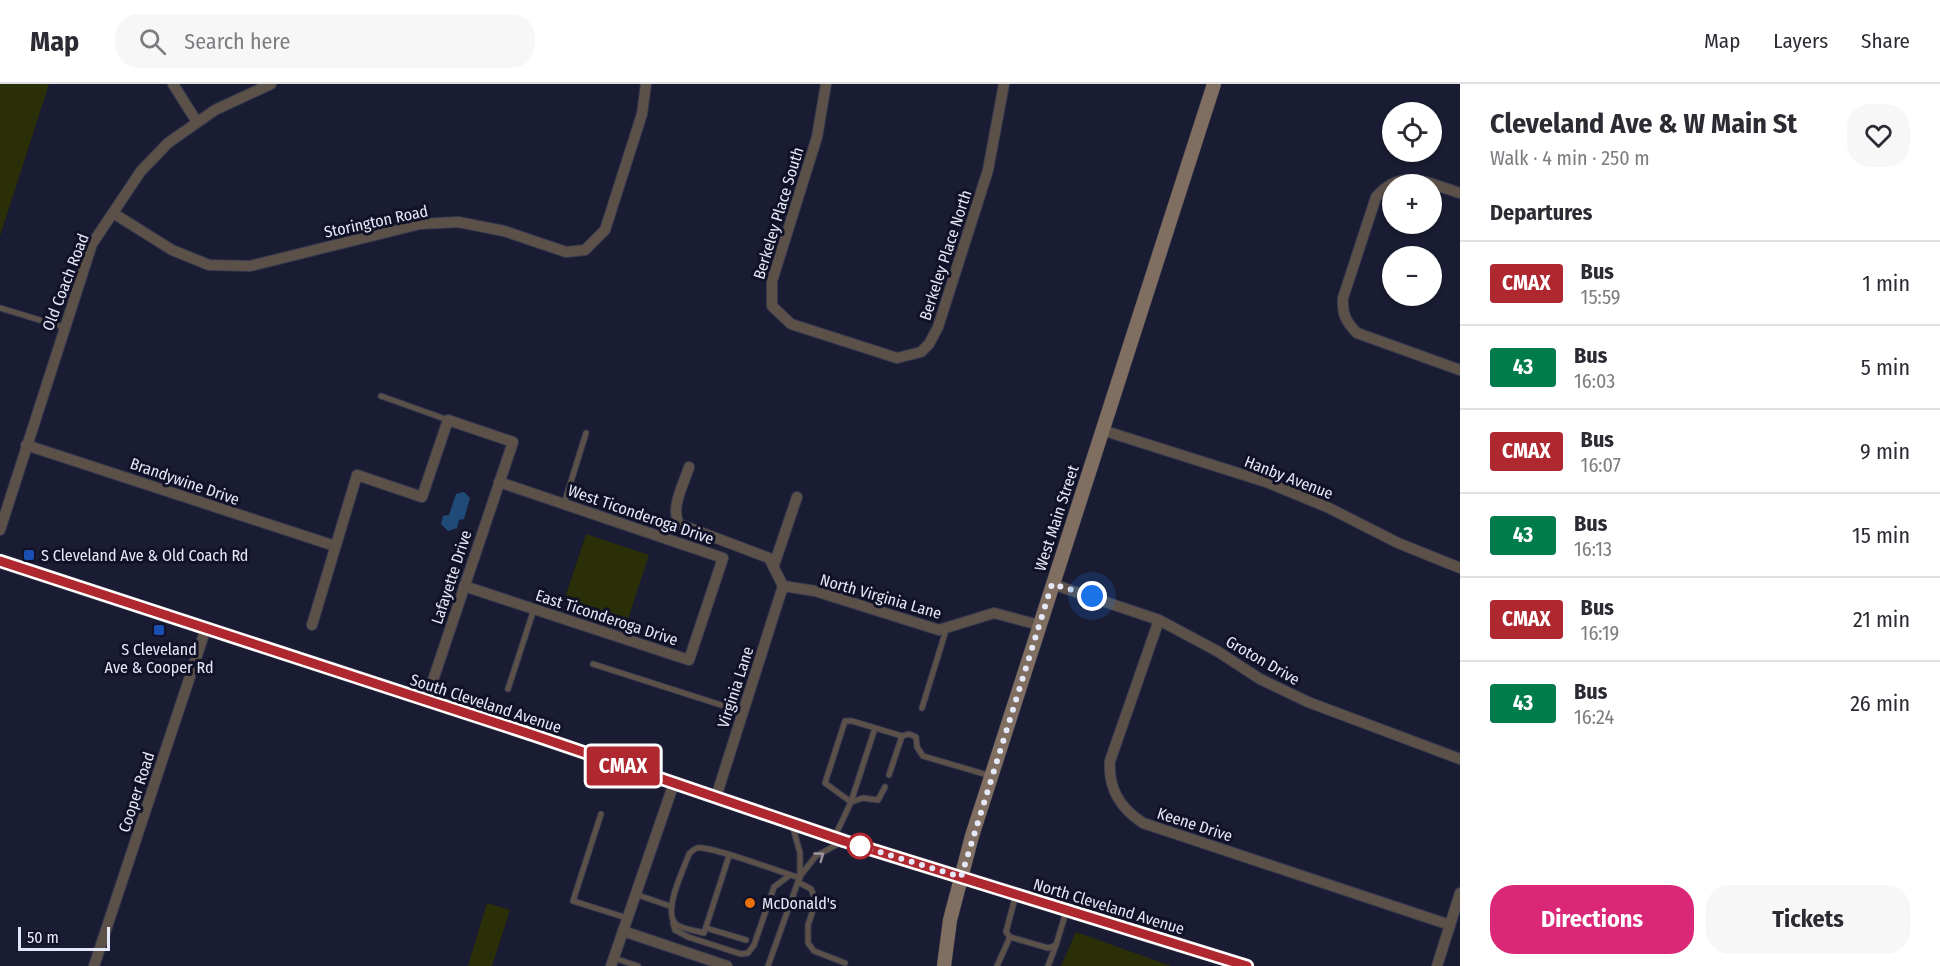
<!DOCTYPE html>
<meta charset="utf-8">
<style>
body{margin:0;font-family:"Fira Sans Condensed",sans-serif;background:#f7f7f7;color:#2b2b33;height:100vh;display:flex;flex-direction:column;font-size:22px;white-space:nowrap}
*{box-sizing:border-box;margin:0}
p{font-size:20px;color:#7c7c81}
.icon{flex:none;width:33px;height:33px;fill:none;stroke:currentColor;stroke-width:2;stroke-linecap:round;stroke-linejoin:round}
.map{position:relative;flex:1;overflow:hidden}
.side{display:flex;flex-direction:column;background:#fff;width:480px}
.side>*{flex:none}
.badge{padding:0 12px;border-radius:4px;font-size:21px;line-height:39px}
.tools{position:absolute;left:1382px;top:18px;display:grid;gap:12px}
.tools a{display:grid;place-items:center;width:60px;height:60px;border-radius:50%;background:#fff;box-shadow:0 2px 4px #0004;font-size:30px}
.scale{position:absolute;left:18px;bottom:15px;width:92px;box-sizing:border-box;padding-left:6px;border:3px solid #e5e8f8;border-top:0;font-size:16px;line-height:21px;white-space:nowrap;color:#e5e8f8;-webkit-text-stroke:4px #111228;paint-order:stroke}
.you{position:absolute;width:30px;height:30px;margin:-15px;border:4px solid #fff;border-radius:50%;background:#1a73e8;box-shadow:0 0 0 9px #1a73e833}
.map>.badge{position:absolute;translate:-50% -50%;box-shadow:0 0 0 3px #fff}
h2{padding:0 30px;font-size:22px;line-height:54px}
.round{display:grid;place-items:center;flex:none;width:63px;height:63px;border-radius:24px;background:#f7f7f7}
.head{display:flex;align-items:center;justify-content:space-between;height:102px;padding:0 30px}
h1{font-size:28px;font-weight:700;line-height:45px}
.primary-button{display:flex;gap:12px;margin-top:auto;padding:12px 30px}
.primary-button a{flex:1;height:69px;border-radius:24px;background:#db2777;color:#fff;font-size:24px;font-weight:700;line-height:69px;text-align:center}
.primary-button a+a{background:#f7f7f7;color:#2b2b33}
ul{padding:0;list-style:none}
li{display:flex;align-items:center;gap:18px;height:84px;padding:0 30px;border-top:2px solid #e1e1e2}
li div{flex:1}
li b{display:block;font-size:22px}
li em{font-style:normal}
li .badge{min-width:66px;font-weight:700;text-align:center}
header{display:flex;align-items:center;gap:36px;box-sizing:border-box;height:84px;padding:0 30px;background:#fff;border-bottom:2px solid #e1e1e2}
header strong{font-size:28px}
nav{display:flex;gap:33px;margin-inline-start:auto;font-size:21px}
.search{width:420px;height:54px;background:#f7f7f7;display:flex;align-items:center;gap:15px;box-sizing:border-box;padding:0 21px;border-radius:24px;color:#7c7c81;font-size:22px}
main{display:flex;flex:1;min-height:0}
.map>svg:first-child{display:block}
</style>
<header>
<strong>Map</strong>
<div class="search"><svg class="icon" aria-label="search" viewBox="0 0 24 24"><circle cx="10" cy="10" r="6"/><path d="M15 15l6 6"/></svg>Search here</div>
<nav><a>Map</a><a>Layers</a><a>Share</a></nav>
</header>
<main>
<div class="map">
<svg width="1460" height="882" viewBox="0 0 1460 882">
<rect width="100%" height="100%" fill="#1a1c33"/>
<g fill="#2b2f07">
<path d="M0,0H49L0,152Z"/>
<path d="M586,450L649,471L628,535L565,514Z"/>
<path d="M487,819L510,826L492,882H468Z"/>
<path d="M1076,848L1171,882H1061Z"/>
</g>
<path fill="#204b78" d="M464,408L470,414L464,435L459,436L457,444L448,447L441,440L443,432L449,431L456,410Z"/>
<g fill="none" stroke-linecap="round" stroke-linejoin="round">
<g stroke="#36394f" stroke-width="7">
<g id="service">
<path d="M0,224L63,243"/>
<path d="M381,312L448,336"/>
<path d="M564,420L586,349"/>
<path d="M593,580L743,628"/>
<path d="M508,605L534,525"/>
<path d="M922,624L946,546"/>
<path d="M875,644L851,718L825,699L845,637H852L902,652"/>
<path d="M889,691L902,652L909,650L916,653L917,663L923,672L991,692"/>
<path d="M601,730L573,817L627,834"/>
<path d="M835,752L851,718L863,714L878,716L885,703"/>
<path d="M729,772L704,849C697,847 683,845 677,841C661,829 684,785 689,770C691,768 694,765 697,764C709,761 783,789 800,794"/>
<path d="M800,792L816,772L840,759"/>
<path d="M798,798L811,805L816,817L808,841V859L814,867L845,879"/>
<path d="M635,810L670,822"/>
<path d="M1016,810L1006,848L1010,853L1048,864L1056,861L1066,828"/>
<path d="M673,839L675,846L688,853L741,870L748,869L754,861L774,803L790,791"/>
<path d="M706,844L746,856"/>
<path d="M614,874L638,882"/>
<path d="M768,882L800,792V769L792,740"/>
<path d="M997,882L1010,853"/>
<path d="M1048,882L1056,861"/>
</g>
</g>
<g stroke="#36394f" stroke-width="12">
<g id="minor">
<path d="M173,0L197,38"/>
<path d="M826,0L817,53L772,197V222L791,240L897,274L921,268L929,260L938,243L988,86L1004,0"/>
<path d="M1460,109C1427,99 1402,83 1376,113L1343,214C1342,230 1346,238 1357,249L1460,286"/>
<path d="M113,129L172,166L209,181L250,182L420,140L458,138L504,147L566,168L585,166L605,146L642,30L646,0"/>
<path d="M1102,346L1266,398L1327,423L1398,459L1460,484"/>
<path d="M26,361L335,462"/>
<path d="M689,383C684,400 670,423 679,440L769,474L783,502"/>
<path d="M0,446L92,160L141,87L168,59L215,26L271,0"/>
<path d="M774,481L797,413"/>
<path d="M1052,500L1159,536L1217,567L1260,595L1308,618L1460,675"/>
<path d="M464,502L689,576L723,474L499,398"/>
<path d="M783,502L815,507L939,546L994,529L1039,541"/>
<path d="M1159,536L1110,677C1108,705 1120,724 1143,739L1450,841"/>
<path d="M312,541L357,391L422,413L448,336L513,358L426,617"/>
<path d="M716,713L783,502"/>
<path d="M623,847L727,882"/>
<path d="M94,882L206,544"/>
<path d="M611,882L674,699"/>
<path d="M1437,882L1460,809"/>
</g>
</g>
<g stroke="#36394f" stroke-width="15">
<g id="secondary">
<path d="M0,477L533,651L844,757L1247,882"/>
<path d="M944,882L950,836L972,752L1214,0"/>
</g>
</g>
<use href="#service" stroke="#5c5149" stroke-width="5"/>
<use href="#minor" stroke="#5c5149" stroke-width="10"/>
<use href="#secondary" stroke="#806e61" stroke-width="14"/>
</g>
<defs><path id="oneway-chevron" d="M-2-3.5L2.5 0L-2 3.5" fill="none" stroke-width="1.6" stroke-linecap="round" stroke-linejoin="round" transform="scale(1.5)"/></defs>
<use stroke="#9a9598" href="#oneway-chevron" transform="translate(820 772) rotate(-36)"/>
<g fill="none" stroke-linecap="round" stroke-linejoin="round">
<g stroke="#fff" stroke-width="14">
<path id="line" d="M0,477L533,651L844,757L1247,882"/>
</g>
<use href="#line" stroke="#af272f" stroke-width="9"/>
<path stroke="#e5e8f8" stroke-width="6" stroke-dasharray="0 10.8" d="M860,762L961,793L1052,500L1092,512"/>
</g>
<g fill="#1a4fb4" stroke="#111228" stroke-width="2">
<rect x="23" y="465" width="12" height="12" rx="3"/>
<rect x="153" y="540" width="12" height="12" rx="3"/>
</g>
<circle fill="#fff" stroke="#af272f" stroke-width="3" cx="860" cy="762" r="12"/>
<circle fill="#e8710a" stroke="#111228" stroke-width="2" cx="750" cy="819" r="6"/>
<g text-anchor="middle" stroke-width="6" stroke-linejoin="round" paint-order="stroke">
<g font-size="16" fill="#e5e8f8" stroke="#111228">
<text transform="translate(778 129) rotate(-73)" y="6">Berkeley Place South</text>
<text transform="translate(376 137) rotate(-12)" y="6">Storington Road</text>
<text transform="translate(945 171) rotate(-72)" y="6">Berkeley Place North</text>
<text transform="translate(65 198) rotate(-69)" y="6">Old Coach Road</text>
<text transform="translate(1289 393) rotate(21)" y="6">Hanby Avenue</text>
<text transform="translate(185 397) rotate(19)" y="6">Brandywine Drive</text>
<text transform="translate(641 430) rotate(19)" y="6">West Ticonderoga Drive</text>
<text transform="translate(1056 434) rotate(-72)" y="6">West Main Street</text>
<text transform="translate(451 493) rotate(-72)" y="6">Lafayette Drive</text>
<text transform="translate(881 512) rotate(16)" y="6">North Virginia Lane</text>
<text transform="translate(607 533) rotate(18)" y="6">East Ticonderoga Drive</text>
<text transform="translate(1263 576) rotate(30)" y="6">Groton Drive</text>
<text transform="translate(735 603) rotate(-72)" y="6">Virginia Lane</text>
<text transform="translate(486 619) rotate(18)" y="6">South Cleveland Avenue</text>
<text transform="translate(136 708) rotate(-72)" y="6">Cooper Road</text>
<text transform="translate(1195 740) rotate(18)" y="6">Keene Drive</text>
<text transform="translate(1109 822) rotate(17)" y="6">North Cleveland Avenue</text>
</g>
<g font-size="16" fill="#e5e8f8" stroke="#111228" text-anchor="start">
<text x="41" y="477">S Cleveland Ave &amp; Old Coach Rd</text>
<text x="159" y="571" text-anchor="middle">S Cleveland<tspan x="159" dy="18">Ave &amp; Cooper Rd</tspan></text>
<text x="762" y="825">McDonald's</text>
</g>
</g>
</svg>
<div class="tools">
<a><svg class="icon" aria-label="locate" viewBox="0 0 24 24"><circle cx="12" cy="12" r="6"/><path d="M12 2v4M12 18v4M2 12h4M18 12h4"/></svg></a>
<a>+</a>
<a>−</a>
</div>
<div class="scale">50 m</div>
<div class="you" style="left:1092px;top:512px"></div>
<b class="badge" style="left:623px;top:682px;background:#af272f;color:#fff">CMAX</b>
</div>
<section class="side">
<div class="head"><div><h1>Cleveland Ave &amp; W Main St</h1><p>Walk · 4 min · 250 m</p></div><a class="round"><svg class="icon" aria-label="heart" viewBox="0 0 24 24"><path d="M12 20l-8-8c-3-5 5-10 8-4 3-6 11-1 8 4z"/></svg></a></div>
<h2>Departures</h2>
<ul>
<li><span class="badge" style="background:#af272f;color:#fff">CMAX</span><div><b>Bus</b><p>15:59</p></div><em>1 min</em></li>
<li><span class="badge" style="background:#007b4b;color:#fff">43</span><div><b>Bus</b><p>16:03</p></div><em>5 min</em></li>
<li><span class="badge" style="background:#af272f;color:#fff">CMAX</span><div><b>Bus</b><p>16:07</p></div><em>9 min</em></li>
<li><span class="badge" style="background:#007b4b;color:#fff">43</span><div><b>Bus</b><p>16:13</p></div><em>15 min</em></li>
<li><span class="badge" style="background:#af272f;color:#fff">CMAX</span><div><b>Bus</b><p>16:19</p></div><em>21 min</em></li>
<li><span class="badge" style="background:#007b4b;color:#fff">43</span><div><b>Bus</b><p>16:24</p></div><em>26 min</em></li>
</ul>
<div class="primary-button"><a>Directions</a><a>Tickets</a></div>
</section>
</main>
